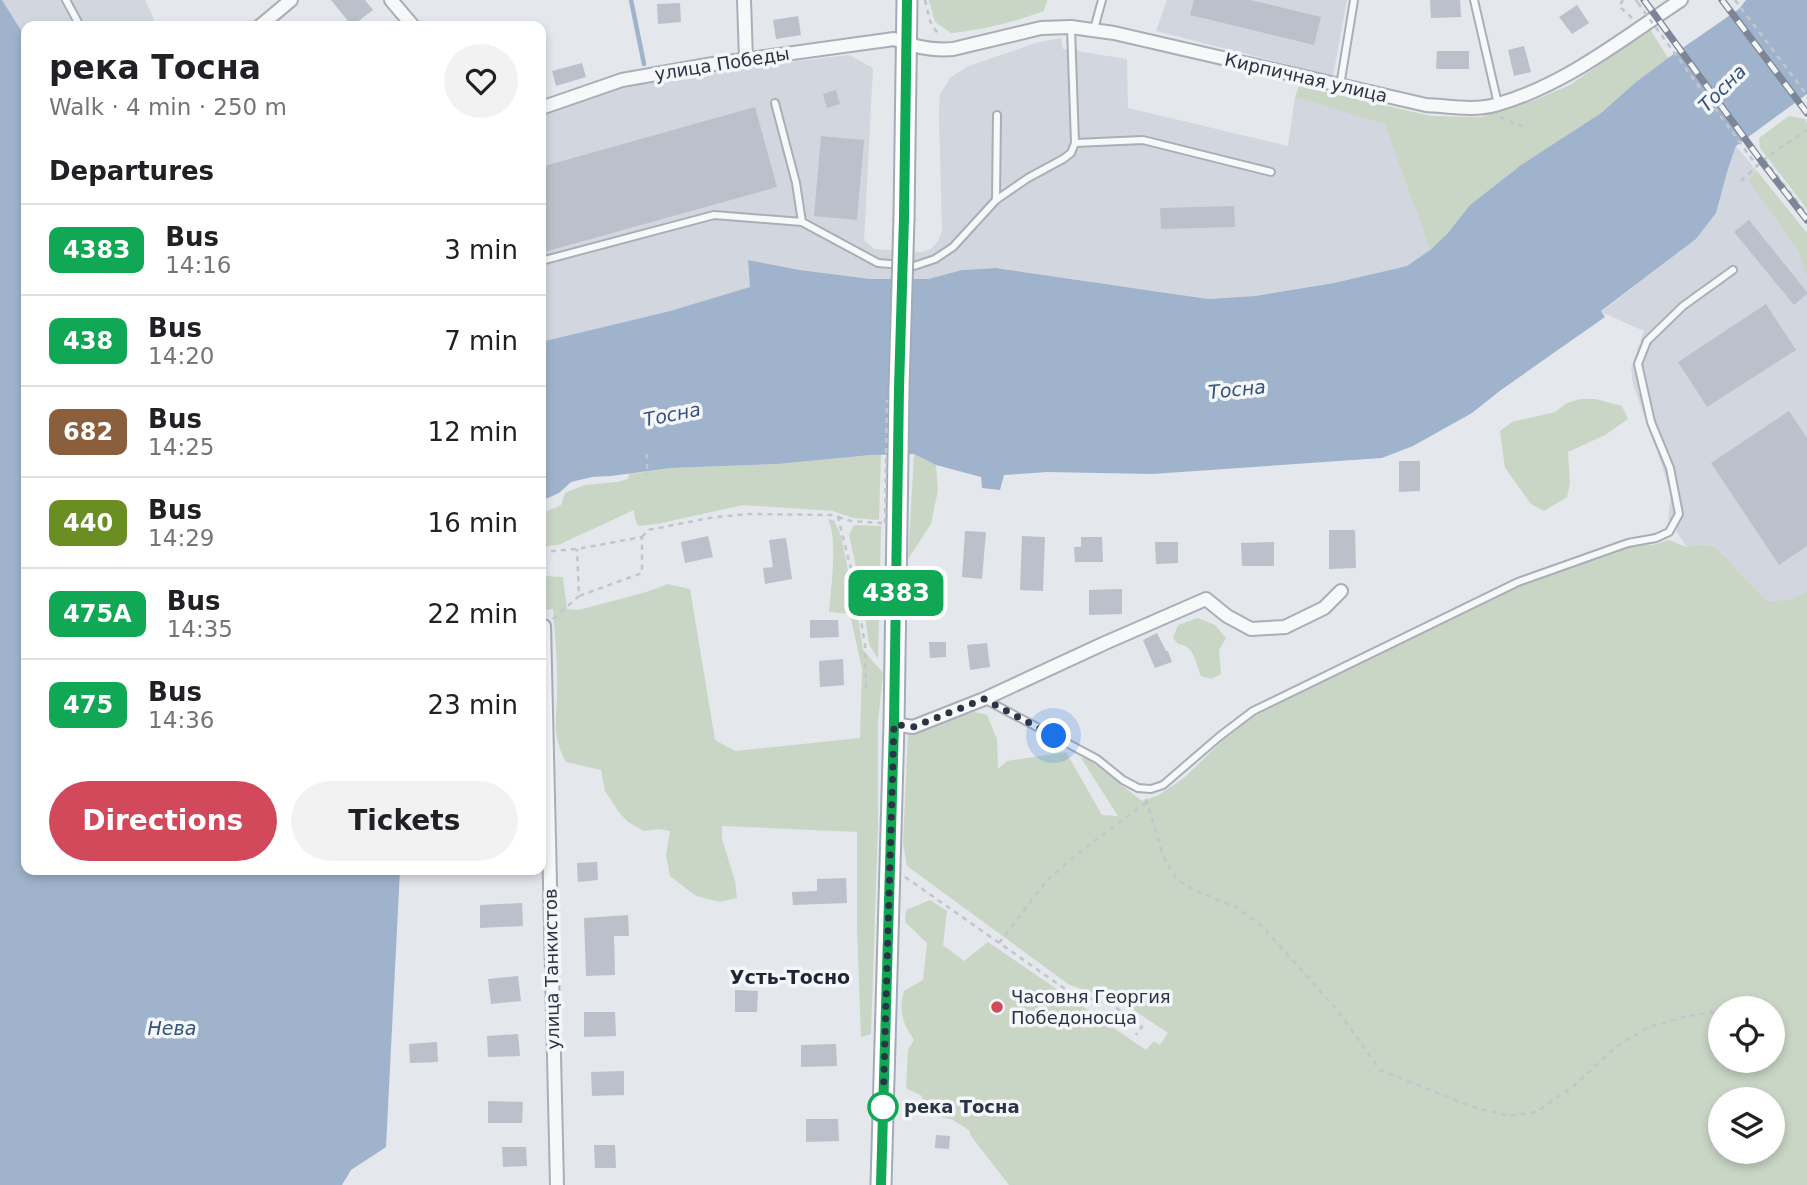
<!DOCTYPE html>
<meta charset="utf-8">
<style>
body{margin:0;font-family:"DejaVu Sans",sans-serif;background:#f2f2f2;color:#202124;height:100vh;display:flex;flex-direction:column;font-size:26px;white-space:nowrap}
*{box-sizing:border-box;margin:0}
p{font-size:23px;color:#757577}
.icon{flex:none;width:38px;height:38px;fill:none;stroke:currentColor;stroke-width:2;stroke-linecap:round;stroke-linejoin:round}
.map{position:relative;flex:1;overflow:hidden}
.sheet{position:absolute;left:21px;top:21px;width:525px;height:854px;display:flex;flex-direction:column;background:#fff;border-radius:14px;box-shadow:0 4px 10px #0003}
.sheet>*{flex:none}
.badge{padding:0 14px;border-radius:10px;font-size:24px;line-height:46px}
.buttons{position:absolute;left:1708px;top:996px;display:grid;gap:14px}
.buttons a{display:grid;place-items:center;width:77px;height:77px;border-radius:50%;background:#fff;box-shadow:0 4px 10px #0003;font-size:35px}
.you{position:absolute;width:35px;height:35px;margin:-18px;border:5px solid #fff;border-radius:50%;background:#1a73e8;box-shadow:0 0 0 10px #1a73e833}
.map>.badge{position:absolute;translate:-50% -50%;box-shadow:0 0 0 4px #fff}
h2{padding:0 28px;font-size:26px;line-height:63px}
.round{display:grid;place-items:center;flex:none;width:74px;height:74px;border-radius:37px;background:#f2f2f2}
.headline{display:flex;align-items:center;justify-content:space-between;height:119px;padding:0 28px}
h1{font-size:33px;font-weight:600;line-height:52px}
.cta{display:flex;gap:14px;margin-top:auto;padding:14px 28px}
.cta a{flex:1;height:80px;border-radius:42px;background:#d1495b;color:#fff;font-size:28px;font-weight:600;line-height:80px;text-align:center}
.cta a+a{background:#f2f2f2;color:#202124}
ul{padding:0;list-style:none}
li{display:flex;align-items:center;gap:21px;height:91px;padding:0 28px;border-top:2px solid #e0e0e0}
li div{flex:1}
li b{display:block;font-size:26px}
li em{font-style:normal}
li .badge{min-width:77px;font-weight:700;text-align:center}
.map>svg:first-child{display:block}
</style>
<div class="map">
<svg width="1807" height="1185" viewBox="0 0 1807 1185">
<rect width="100%" height="100%" fill="#e4e7ec"/>
<g fill="#d2d6de">
<path d="M2,0H145L157,26H26V38Z"/>
<path d="M1167,0H1347L1333,76L1156,31Z"/>
<path d="M1061,38L1063,49L1127,59L1128,108L1288,146L1295,97L1385,123L1430,250L1407,266L1334,283L1255,296L1208,299L996,268L962,270L928,279H871L800,270L748,260L751,287L670,311L541,342V115L624,87L713,71L849,55L873,68L864,240L874,249L922,252L931,249L938,241L942,230L939,114L940,94L951,77L969,66L1039,42Z"/>
<path d="M1736,146L1757,171L1749,180L1798,250L1804,271L1807,275V591L1792,599L1768,603L1714,546L1698,544L1687,547L1668,519L1671,496L1660,460L1633,384L1631,368L1644,331L1601,312L1696,239L1727,172Z"/>
</g>
<g fill="#c9d6c5" fill-rule="evenodd">
<path d="M929,0H1047L1044,11C1014,22 983,30 951,33L935,22Z"/>
<path d="M1650,29L1668,58L1636,82L1601,113L1521,165L1470,205L1447,234L1430,250L1385,124L1295,97L1299,86L1431,116L1481,117L1535,100L1570,85Z"/>
<path d="M1789,116L1805,119L1807,123V209L1760,148L1759,138Z"/>
<path d="M1757,171L1807,233V275L1804,271L1798,250L1748,180Z"/>
<path d="M1580,399H1595L1622,406L1628,419L1605,435L1568,452L1570,483L1567,497L1544,511L1531,504L1505,468L1500,431L1512,422L1555,412L1567,403Z"/>
<path d="M881,454L879,520L853,518L833,511L743,505L657,524L638,526L635,519L634,510L558,545L541,547V514L561,505L565,493L585,485L617,482L628,479L629,474L671,468L778,464Z"/>
<path d="M914,454L936,465L938,490L931,524L908,559Z"/>
<path d="M828,519L834,520L841,536L859,624L863,650L883,673L878,721V827L871,1034L861,1037L857,929V832L722,826V839L735,881L737,898L720,902L696,896L670,876L666,855L670,831L659,829L644,831L628,822L618,811L605,791L601,770L566,762C551,734 557,721 557,692C558,664 555,636 553,609L541,610V595L544,576L563,577L567,609L579,610L646,592L668,584L690,589L715,740L735,751L860,738L862,669L850,614L829,612C831,588 838,539 828,519Z"/>
<path d="M854,525L881,526L878,659L869,644L860,585L849,535Z"/>
<path d="M1669,540L1687,547L1698,544L1714,546L1768,602L1792,599L1807,591V1185H1009L971,1136L969,1130L951,1119L926,1114L922,1096L906,1088L908,1050L914,1040C903,1024 898,1011 904,991L923,980L927,943L905,922L906,910L930,900L947,911L943,945L964,961L988,942L1146,1050L1154,1041L1160,1045L1168,1033L1126,1005L1068,984L907,866L903,844L908,732L938,721L975,712L987,715L997,739L998,769L1007,761L1066,752L1102,815L1118,816L1081,758L1088,759L1142,801L1159,795L1185,777L1222,741L1253,717L1427,627L1520,586L1632,545H1653ZM1720,1008H1773V1060H1720ZM1720,1099H1773V1152H1720Z"/>
<path d="M1198,618L1215,625L1226,638L1219,650L1221,674L1211,679L1201,676C1196,663 1194,645 1178,644L1173,638L1178,625Z"/>
</g>
<g fill="#9fb4cc">
<path d="M0,0H2L26,38V870H400L386,1147L351,1170L342,1185H0Z"/>
<path d="M1746,0H1807V94L1736,146L1727,172L1716,213L1696,239L1601,311L1605,317L1501,390L1472,413L1413,446L1382,458L1152,474L1047,472L1004,475L1000,490L982,488L981,477L936,465L914,454L871,455L778,464L671,468L611,476L592,477L571,482L559,493L541,501V342L670,311L750,287L748,260L800,270L871,279H928L962,270L996,268L1208,299L1255,296L1334,283L1407,266L1430,250L1447,234L1470,205L1521,165L1601,113L1636,82L1668,58L1739,9Z"/>
</g>
<g fill="none" stroke-linecap="round" stroke-linejoin="round">
<path stroke="#9fb4cc" stroke-width="4.5" d="M631,0L644,64"/>
</g>
<g fill="#bbc0ca">
<path d="M331,0H365L373,10L352,26Z"/>
<path d="M1194,0H1250L1321,17L1314,45L1190,15Z"/>
<path d="M1430,0H1460L1461,17L1431,18Z"/>
<path d="M680,3L681,22L658,24L657,4Z"/>
<path d="M1577,5L1589,23L1572,34L1559,17Z"/>
<path d="M798,16L801,35L776,39L773,20Z"/>
<path d="M1524,46L1531,72L1514,76L1508,50Z"/>
<path d="M1437,51H1469V69H1436Z"/>
<path d="M582,63L586,77L556,86L552,71Z"/>
<path d="M836,90L840,104L827,108L823,94Z"/>
<path d="M755,107L777,187L544,252L541,241V167Z"/>
<path d="M821,136L864,140L857,220L814,216Z"/>
<path d="M1234,206L1235,227L1161,229L1160,208Z"/>
<path d="M1749,220L1807,292V294L1794,305L1734,232Z"/>
<path d="M1766,304L1796,350L1707,407L1678,362Z"/>
<path d="M1789,411L1807,438V546L1779,565L1711,463Z"/>
<path d="M1399,461H1420V491L1399,492Z"/>
<path d="M1329,530H1355L1356,568L1329,569Z"/>
<path d="M965,531L986,532L982,579L962,577Z"/>
<path d="M708,536L713,557L685,563L681,542Z"/>
<path d="M1022,536L1045,537L1043,591L1020,590Z"/>
<path d="M1081,537H1102L1103,562H1075L1074,547H1081Z"/>
<path d="M786,538L792,579L765,584L763,568L773,567L769,540Z"/>
<path d="M1155,542H1178V563L1156,564Z"/>
<path d="M1274,542V566H1242L1241,543Z"/>
<path d="M1122,589V614L1089,615V590Z"/>
<path d="M810,620H838L839,637L810,638Z"/>
<path d="M1157,633L1166,651H1168L1172,662L1155,668L1143,640Z"/>
<path d="M929,642H946V657L930,658Z"/>
<path d="M987,643L990,667L970,670L967,645Z"/>
<path d="M843,659L844,685L820,687L819,661Z"/>
<path d="M597,862L598,880L578,882L577,863Z"/>
<path d="M846,878L847,903L793,905L792,892L817,891V879Z"/>
<path d="M522,903L523,926L480,928V905Z"/>
<path d="M628,915L629,936H614L615,975L586,976L584,918Z"/>
<path d="M518,976L521,1001L491,1004L488,979Z"/>
<path d="M735,990L758,991L757,1012H735Z"/>
<path d="M584,1012H615L616,1036L584,1037Z"/>
<path d="M518,1034L520,1056L488,1057L487,1036Z"/>
<path d="M437,1042L438,1062L410,1063L409,1044Z"/>
<path d="M836,1044L837,1066L801,1067V1045Z"/>
<path d="M624,1071V1095L592,1096L591,1072Z"/>
<path d="M488,1101L523,1102L522,1123H488Z"/>
<path d="M806,1119H838L839,1141L806,1142Z"/>
<path d="M936,1135L950,1136L949,1149L935,1148Z"/>
<path d="M594,1145H615L616,1168H595Z"/>
<path d="M502,1147H526L527,1166L503,1167Z"/>
</g>
<g fill="none" stroke-linecap="round" stroke-linejoin="round">
<g stroke="#a9aeb7" stroke-width="10">
<g id="lane">
<path d="M66,0L80,26"/>
<path d="M1474,0L1498,104"/>
<path d="M1094,29L1102,0"/>
<path d="M1340,86L1354,0"/>
<path d="M775,103L796,183L802,222"/>
<path d="M1075,143L1143,140L1271,172"/>
<path d="M996,200L997,115"/>
<path d="M541,261L714,215L802,222L878,263L914,266L935,259L953,247L996,200L1028,178L1063,159L1071,153L1075,143L1071,28"/>
<path d="M986,700L1097,759L1123,780L1138,788L1151,789L1163,785L1220,736L1253,711L1518,582L1628,543L1656,538L1669,532L1679,514L1670,468L1651,422L1638,364L1647,341L1683,306L1733,270"/>
</g>
</g>
<g stroke="#a9aeb7" stroke-width="16">
<g id="street">
<path d="M391,0L413,26"/>
<path d="M744,0L746,59"/>
<path d="M260,26L291,0"/>
<path d="M541,108L622,80L713,64L894,39C914,47 932,51 953,49L1041,28L1071,27L1114,33L1426,105C1448,106 1474,111 1495,105C1564,86 1622,39 1681,0"/>
<path d="M544,626L557,1185"/>
<path d="M894,724L913,727L984,699L1105,643L1206,599L1227,616L1251,629L1285,627L1324,608L1341,591"/>
</g>
</g>
<g stroke="#a3abb8" stroke-width="23">
<g id="primary">
<path d="M904,218L907,0"/>
<path d="M881,1185L894,724L899,388"/>
</g>
</g>
<g stroke="#c2c5cb" stroke-width="2.5" stroke-dasharray="5 5" stroke-linecap="butt">
<path d="M925,0L930,21L939,36"/>
<path d="M1623,0L1619,6L1632,18"/>
<path d="M1636,0L1638,3"/>
<path d="M1735,0L1807,95"/>
<path d="M1500,117L1524,127"/>
<path d="M1764,159L1807,214"/>
<path d="M1741,181L1767,157L1807,130"/>
<path d="M647,454V475"/>
<path d="M838,517L851,521L882,523"/>
<path d="M642,537L648,530L709,518L747,514L833,515L838,517L856,589L865,645L866,690"/>
<path d="M541,552L577,549L642,537V573L579,596L577,549"/>
<path d="M553,619L579,596"/>
<path d="M1146,799L1163,855L1176,879L1196,891L1236,907L1262,926L1338,1011L1380,1070L1473,1107L1510,1116L1536,1112L1574,1086L1617,1046L1649,1027L1688,1016L1720,1011"/>
<path d="M905,877L1068,991L1115,1007L1142,1027L1136,1035"/>
<path d="M999,943L1048,879L1085,848L1147,802"/>
<path d="M1758,1063V1060"/>
</g>
<use href="#lane" stroke="#f7f8fa" stroke-width="6"/>
<use href="#street" stroke="#f7f8fa" stroke-width="12"/>
<use href="#primary" stroke="#fff" stroke-width="19"/>
<g stroke="#7d8696" stroke-width="7">
<g id="rail">
<path d="M1644,0L1762,162L1807,220"/>
<path d="M1722,0L1807,113"/>
</g>
</g>
<use href="#rail" stroke="#f4f6f9" stroke-width="4.5" stroke-dasharray="13" stroke-linecap="butt"/>
<g stroke="#a3abb8" stroke-width="23" stroke-linecap="butt">
<path id="primary-bridge" d="M899,388L904,218"/>
</g>
<g stroke="#c2c5cb" stroke-width="2.5" stroke-dasharray="5 5" stroke-linecap="butt">
<path d="M1638,3L1757,166"/>
<path d="M885,523L887,400"/>
</g>
<use href="#primary-bridge" stroke="#fff" stroke-width="19"/>
</g>
<g fill="none" stroke-linecap="round" stroke-linejoin="round">
<g stroke="#fff" stroke-width="16">
<path id="line" d="M881,1185L894,724L899,388L904,218L907,0"/>
</g>
<use href="#line" stroke="#10a855" stroke-width="10"/>
<path stroke="#2b3445" stroke-width="7" stroke-dasharray="0 12.6" d="M883,1107L894,724L913,727L984,699L1054,736"/>
</g>
<circle fill="#d1495b" stroke="#f4f6f9" stroke-width="2.5" cx="997" cy="1007" r="7"/>
<circle fill="#fff" stroke="#10a855" stroke-width="3.5" cx="883" cy="1107" r="14"/>
<g text-anchor="middle" stroke-width="7" stroke-linejoin="round" paint-order="stroke">
<g font-size="18" fill="#2b3445" stroke="#f4f6f9">
<text transform="translate(722 64) rotate(-9)" y="6">улица Победы</text>
<text transform="translate(1306 78) rotate(13)" y="6">Кирпичная улица</text>
<text transform="translate(552 969) rotate(-91)" y="6">улица Танкистов</text>
</g>
<g font-size="18" fill="#2b3445" stroke="#f4f6f9" text-anchor="start">
<text x="1011" y="1003">Часовня Георгия<tspan x="1011" dy="21">Победоносца</tspan></text>
</g>
<g font-size="18" font-weight="bold" fill="#2b3445" stroke="#f4f6f9" text-anchor="start">
<text x="904" y="1113">река Тосна</text>
</g>
<g font-size="19" font-style="italic" fill="#34527a" stroke="#f4f6f9">
<text transform="translate(1722 88) rotate(-45)" y="7">Тосна</text>
<text transform="translate(1237 389) rotate(-6)" y="7">Тосна</text>
<text transform="translate(672 414) rotate(-11)" y="7">Тосна</text>
<text x="172" y="1035">Нева</text>
</g>
<g font-size="19" font-weight="bold" fill="#1d2536" stroke="#f4f6f9">
<text x="790" y="984">Усть-Тосно</text>
</g>
</g>
</svg>
<div class="buttons">
<a><svg class="icon" aria-label="locate" viewBox="0 0 24 24"><circle cx="12" cy="12" r="6"/><path d="M12 2v4M12 18v4M2 12h4M18 12h4"/></svg></a>
<a><svg class="icon" aria-label="layers" viewBox="0 0 24 24"><path d="M12 4l9 5-9 5-9-5zM3 14l9 5 9-5"/></svg></a>
</div>
<div class="you" style="left:1054px;top:736px"></div>
<b class="badge" style="left:896px;top:593px;background:#10a855;color:#fff">438З</b>
<section class="sheet">
<div class="headline"><div><h1>река Тосна</h1><p>Walk · 4 min · 250 m</p></div><a class="round"><svg class="icon" aria-label="heart" viewBox="0 0 24 24"><path d="M12 20l-8-8c-3-5 5-10 8-4 3-6 11-1 8 4z"/></svg></a></div>
<h2>Departures</h2>
<ul>
<li><span class="badge" style="background:#10a855;color:#fff">438З</span><div><b>Bus</b><p>14:16</p></div><em>3 min</em></li>
<li><span class="badge" style="background:#10a855;color:#fff">438</span><div><b>Bus</b><p>14:20</p></div><em>7 min</em></li>
<li><span class="badge" style="background:#8b5e3c;color:#fff">682</span><div><b>Bus</b><p>14:25</p></div><em>12 min</em></li>
<li><span class="badge" style="background:#6b8e23;color:#fff">440</span><div><b>Bus</b><p>14:29</p></div><em>16 min</em></li>
<li><span class="badge" style="background:#10a855;color:#fff">475А</span><div><b>Bus</b><p>14:35</p></div><em>22 min</em></li>
<li><span class="badge" style="background:#10a855;color:#fff">475</span><div><b>Bus</b><p>14:36</p></div><em>23 min</em></li>
</ul>
<div class="cta"><a>Directions</a><a>Tickets</a></div>
</section>
</div>
